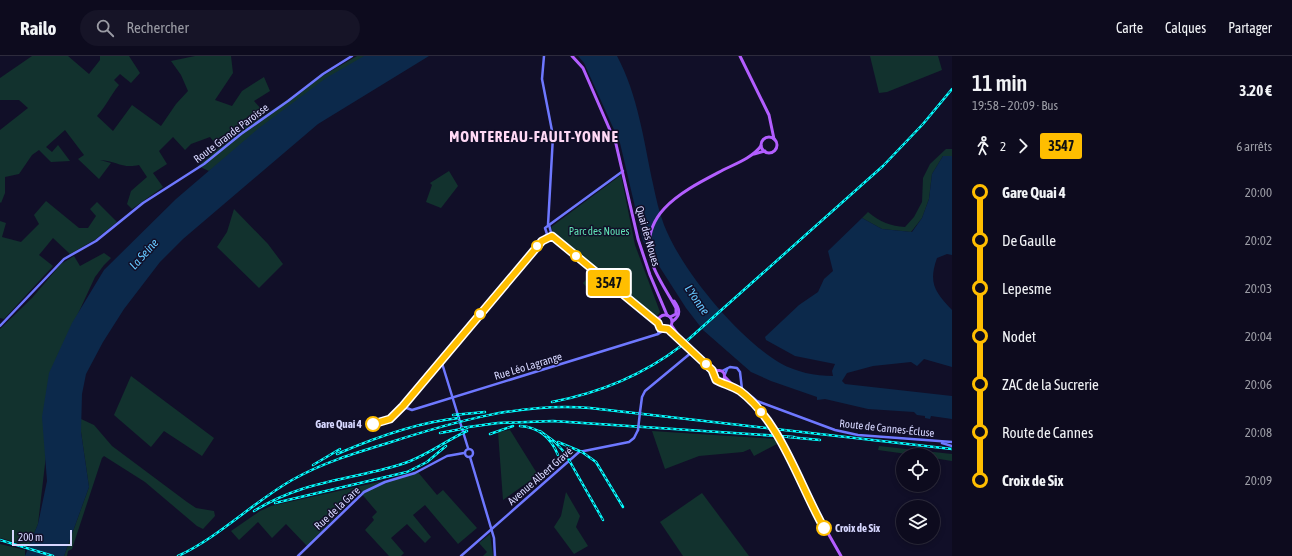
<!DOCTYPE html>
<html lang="fr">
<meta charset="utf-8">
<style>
body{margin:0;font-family:"Asap Condensed",sans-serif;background:#161427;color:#f1f3f6;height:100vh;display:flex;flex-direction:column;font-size:15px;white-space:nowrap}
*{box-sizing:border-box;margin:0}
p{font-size:13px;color:#9a9ba4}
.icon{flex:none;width:22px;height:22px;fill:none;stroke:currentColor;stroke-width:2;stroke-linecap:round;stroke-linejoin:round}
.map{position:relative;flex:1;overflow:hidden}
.drawer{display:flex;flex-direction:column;background:#0d0b1e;width:340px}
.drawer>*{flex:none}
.badge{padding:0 8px;border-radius:3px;font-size:14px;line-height:26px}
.buttons{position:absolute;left:896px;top:392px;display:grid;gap:8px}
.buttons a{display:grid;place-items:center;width:44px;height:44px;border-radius:50%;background:#0d0b1e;box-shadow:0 2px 6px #0003,0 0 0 1px #2d2b3c;font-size:20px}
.scale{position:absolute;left:12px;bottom:10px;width:60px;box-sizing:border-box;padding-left:4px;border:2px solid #d7d7ff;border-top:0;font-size:11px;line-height:14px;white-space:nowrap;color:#d7d7ff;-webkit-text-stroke:3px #110f28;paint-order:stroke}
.map>.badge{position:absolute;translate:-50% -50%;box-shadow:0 0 0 2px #fff}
.legs{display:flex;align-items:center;gap:6px;height:44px;padding:0 20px;font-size:13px}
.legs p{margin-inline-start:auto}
.overview{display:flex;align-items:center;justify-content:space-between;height:68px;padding:0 20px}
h1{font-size:22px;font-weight:600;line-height:30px}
ul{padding:0 20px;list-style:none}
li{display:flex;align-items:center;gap:14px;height:48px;font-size:15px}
li i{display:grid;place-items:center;width:6px;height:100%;margin:0 5px;background:currentColor}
li i::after{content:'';width:10px;height:10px;margin:-5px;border:3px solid;border-radius:50%;background:#0d0b1e}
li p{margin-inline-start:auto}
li:first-child i{background:linear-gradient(#0000 50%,currentColor 0)}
li:last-child i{background:linear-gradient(currentColor 50%,#0000 0)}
header{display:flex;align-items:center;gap:24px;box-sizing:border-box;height:56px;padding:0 20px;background:#0d0b1e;border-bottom:1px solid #2d2b3c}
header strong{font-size:19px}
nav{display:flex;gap:22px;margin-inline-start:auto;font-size:14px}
.search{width:280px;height:36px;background:#161427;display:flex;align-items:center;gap:10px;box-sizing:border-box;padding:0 14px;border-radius:22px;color:#9a9ba4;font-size:15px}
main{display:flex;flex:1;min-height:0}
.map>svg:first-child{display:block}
</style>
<header>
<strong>Railo</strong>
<div class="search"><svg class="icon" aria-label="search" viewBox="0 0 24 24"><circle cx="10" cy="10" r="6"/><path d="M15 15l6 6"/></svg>Rechercher</div>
<nav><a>Carte</a><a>Calques</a><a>Partager</a></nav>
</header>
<main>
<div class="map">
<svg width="952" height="500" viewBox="0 0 952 500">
<rect width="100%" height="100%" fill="#110f28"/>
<g fill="#12322e">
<path d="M32,0H68L89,18L100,4V0H129L140,17L131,27L120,18L114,24L119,29C110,40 107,49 97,60L113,75L132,49L161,70L176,48L188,35L181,19L171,5L195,0H231L233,17L215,44L232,50L242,35L264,21L270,35L254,45L262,54L257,59L259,63L324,19L357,0H366L209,115L198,110L219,92L210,81L191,88L185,94L173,81L159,95L167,108L153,117L163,131L132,153L127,148L131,135L147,121L139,109C123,113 116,105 100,104L111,107L99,123L78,103L84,99L65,74L46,91L52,96L58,89L70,105L51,106L39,94L32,99L19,118L5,121V137L1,147L0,146V74L28,52L19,44H0V22Z"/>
<path d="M870,0H938L942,14L887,36L879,37Z"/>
<path d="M946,93H952V100H943L932,118L929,143L922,162L911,176L882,173L862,162L868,156C880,166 891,170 905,171L914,161L922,146L923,122L930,108Z"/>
<path d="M449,115L458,130L441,152L426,146L432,129L430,127Z"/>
<path d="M621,119L635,189L660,256L655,263L555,181L551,171Z"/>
<path d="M46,145L79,172H88L96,160L90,153L97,146L117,166L96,183L70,198L53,182L39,199L53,210L4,263L0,262V165L6,167L2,181L21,186L39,168L34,159Z"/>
<path d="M234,153L268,188L283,208L259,232L217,191L227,176Z"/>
<path d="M104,197L111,202L104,209L95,221L63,290L47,391L38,468L29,490L0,482V273L32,242L61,208L74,200L80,210Z"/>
<path d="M592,218L602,226L591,236L583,227Z"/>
<path d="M131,320L214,382L202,400L164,375L151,391L114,359Z"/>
<path d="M81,363L94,369L112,390L187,446L196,452L214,455L215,460L203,473L197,470L145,426L104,400L102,402L72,493L68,495L67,500H64L89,431L81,376Z"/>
<path d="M510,374L538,419L503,444L498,376Z"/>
<path d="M652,375L776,383L777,388L754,400L750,393L743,396L699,400L665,413Z"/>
<path d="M879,390L952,398V405L933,402V399H914L878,394Z"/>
<path d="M417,415L437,439L443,434L477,472L458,488L425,449L413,459L431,481L425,487L407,468L391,482L404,497L401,500H389L365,474L374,464L372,461L377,456L360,436L307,490L286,468L272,482L258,466L239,484L231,475L260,455L271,450L401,421Z"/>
<path d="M566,436L580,460L576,471L588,490L574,498L554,471L561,460Z"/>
<path d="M702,437L749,500H683L660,466Z"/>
<path d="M490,478L493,500H483L487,496L479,487Z"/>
<path d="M0,488L25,494V500H0Z"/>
</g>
<g fill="#0c294b">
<path d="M364,0H429L318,68L183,183L160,206L124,253L103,286L86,318L82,338L81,376L89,431L64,500H25L38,468L47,425L42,361L49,317L72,267L104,214L176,143L259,72L326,22Z"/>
<path d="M578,0H617C638,39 644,86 653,128C656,142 659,156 664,169C682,215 738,282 780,307C796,316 815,320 833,320L832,315L835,308L795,300L766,284L765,281L799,249L818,236L824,223L833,215L828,195L862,162L882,173L912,176L922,162L929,143L932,118L943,100H952V199L947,198L937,202C928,227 935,236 952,254V311L924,303L917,310L911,306L873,310L847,317L842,325L845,328L952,340V363L931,360L930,363L925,362V360L917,359L914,356L868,353L825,343L817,344V341L771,325L751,316L703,274L686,252L643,185L620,87L584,7Z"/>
</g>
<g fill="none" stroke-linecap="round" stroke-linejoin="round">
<g stroke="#6e78ff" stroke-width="2.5">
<path d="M544,0L542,23L553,80L548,169"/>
<path d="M549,169L623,115"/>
<path d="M549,169L552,180"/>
<path d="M546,179L404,348V351L412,354L658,278L665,274"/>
<path d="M552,180L658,267"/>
<path d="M548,181L545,172L549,169"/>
<path d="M651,262H659"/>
<path d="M0,270L64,203L96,185L143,147L204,108L241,78L288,45L323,18L352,0"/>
<path d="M658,278L660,271"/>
<path d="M441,304L468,392"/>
<path d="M722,315L730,311L737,312L740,316L742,333L757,345L835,374L858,379L952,386"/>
<path d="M725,318L727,313"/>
<path d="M640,356L642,341L645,335L692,296"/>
<path d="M942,387L952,390"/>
<circle cx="469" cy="397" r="4"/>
<path d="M470,401L494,482L495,500"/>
<path d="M298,500L364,436L385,426L415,417L447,400L464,397"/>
<path d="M461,500L579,396L629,386L634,382L638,374"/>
</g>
<g stroke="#b35eff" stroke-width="3">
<path d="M572,0L583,12L616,88L638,183L650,219L667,259"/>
<path d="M740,0L769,59L774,83"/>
<circle cx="769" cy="89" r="8"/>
<path d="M754,98L765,95"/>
<circle cx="665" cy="266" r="7"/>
<path d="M670,261L676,258V252C669,239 660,226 654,212C633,158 685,134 723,114C735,108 752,102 761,90"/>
<path d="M673,265C681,259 680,253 674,245"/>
<path d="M672,270L681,283L698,298"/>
<path d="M668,273C680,285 708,306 714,318"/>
<path d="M706,306L717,315"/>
<circle cx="719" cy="320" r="5.5"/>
<path d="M725,321L771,368"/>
<path d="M780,386L812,449L841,500"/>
</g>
<g stroke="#03ffff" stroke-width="2.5">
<g id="rail">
<path d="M552,346C599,337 643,319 681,290L883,110L923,68L952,33"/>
<path d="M453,359L485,356"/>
<path d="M520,370C539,371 551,382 558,399"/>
<path d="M461,372L498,367L553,365L794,381"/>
<path d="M540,375L555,386L565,397L603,464"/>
<path d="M440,377L467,372"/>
<path d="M490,378L513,370"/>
<path d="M788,381L820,384"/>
<path d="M558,386L582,396L596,406L623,451"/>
<path d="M337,398C374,382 419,366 459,362"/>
<path d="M313,409L340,393"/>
<path d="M275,447L407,416L427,406L446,390"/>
<path d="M254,455C304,424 348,425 402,408C425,401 445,385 467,375"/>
<path d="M0,484L53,500"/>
<path d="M178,500C219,481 252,447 292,424C322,407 355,397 388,387C453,366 521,346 590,352L952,393"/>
</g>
</g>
<use href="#rail" stroke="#110f28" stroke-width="1" stroke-dasharray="3" stroke-linecap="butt"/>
<path stroke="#6e78ff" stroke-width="2.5" d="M638,374L640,356"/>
<path stroke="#b35eff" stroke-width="3" d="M771,368L780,386"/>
</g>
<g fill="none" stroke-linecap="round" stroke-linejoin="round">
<g stroke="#fff" stroke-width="9">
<path id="line-1" d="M373,368L390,363L403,350L542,185L552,180L658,267L660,272L668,273L712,314L716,324C723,328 732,330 740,335C781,366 799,428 824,472"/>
</g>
<use href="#line-1" stroke="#ffbe00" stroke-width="6"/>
</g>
<g fill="#fff" stroke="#ffbe00" stroke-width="2">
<circle cx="537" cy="190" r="5"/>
<circle cx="576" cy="200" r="5"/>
<circle cx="480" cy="258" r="5"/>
<circle cx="706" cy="308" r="5"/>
<circle cx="761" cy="356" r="5"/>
<circle cx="373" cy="368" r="7"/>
<circle cx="824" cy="472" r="7"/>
</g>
<g text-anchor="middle" stroke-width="3" stroke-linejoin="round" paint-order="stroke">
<g font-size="11" fill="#d7d7ff" stroke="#110f28">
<text transform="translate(231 77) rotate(-37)" y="4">Route Grande Paroisse</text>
<text transform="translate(648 180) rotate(74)" y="4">Quai des Noues</text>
<text transform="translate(528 310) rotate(-17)" y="4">Rue Léo Lagrange</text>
<text transform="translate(887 372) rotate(6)" y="4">Route de Cannes-Écluse</text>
<text transform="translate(540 420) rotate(-41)" y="4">Avenue Albert Gravé</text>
<text transform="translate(337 452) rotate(-43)" y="4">Rue de la Gare</text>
</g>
<g font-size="11" fill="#60e2b5" stroke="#110f28">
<text x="599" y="179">Parc des Noues</text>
</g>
<g font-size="11" font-weight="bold" fill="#d7d7ff" stroke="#110f28" text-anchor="end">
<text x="362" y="372">Gare Quai 4</text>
<text x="835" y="476" text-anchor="start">Croix de Six</text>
</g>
<g font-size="12" font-style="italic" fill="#65c7ff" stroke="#110f28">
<text transform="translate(144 198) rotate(-48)" y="4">La Seine</text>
<text transform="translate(697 244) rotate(55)" y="4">L'Yonne</text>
</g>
<g font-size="15" font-weight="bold" letter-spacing="1" fill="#ffd9f5" stroke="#110f28">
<text x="534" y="86">MONTEREAU-FAULT-YONNE</text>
</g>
</g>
</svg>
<div class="buttons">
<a><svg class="icon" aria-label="locate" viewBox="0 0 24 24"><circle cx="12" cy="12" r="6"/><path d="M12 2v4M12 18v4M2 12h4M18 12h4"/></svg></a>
<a><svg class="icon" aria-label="layers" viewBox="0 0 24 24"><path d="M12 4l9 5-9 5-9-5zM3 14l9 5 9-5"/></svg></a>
</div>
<div class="scale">200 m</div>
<b class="badge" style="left:609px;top:227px;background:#ffbe00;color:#111">3547</b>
</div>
<section class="drawer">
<div class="overview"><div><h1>11 min</h1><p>19:58 – 20:09 · Bus</p></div><b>3.20 €</b></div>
<div class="legs"><svg class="icon" aria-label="walk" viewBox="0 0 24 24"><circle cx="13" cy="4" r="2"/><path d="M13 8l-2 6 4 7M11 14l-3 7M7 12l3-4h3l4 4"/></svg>2<svg class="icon" aria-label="forward" viewBox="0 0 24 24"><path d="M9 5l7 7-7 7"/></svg><b class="badge" style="background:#ffbe00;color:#111">3547</b><p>6 arrêts</p></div>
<ul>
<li><i style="color:#ffbe00"></i><b>Gare Quai 4</b><p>20:00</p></li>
<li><i style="color:#ffbe00"></i><span>De Gaulle</span><p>20:02</p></li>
<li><i style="color:#ffbe00"></i><span>Lepesme</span><p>20:03</p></li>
<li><i style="color:#ffbe00"></i><span>Nodet</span><p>20:04</p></li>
<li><i style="color:#ffbe00"></i><span>ZAC de la Sucrerie</span><p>20:06</p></li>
<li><i style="color:#ffbe00"></i><span>Route de Cannes</span><p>20:08</p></li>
<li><i style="color:#ffbe00"></i><b>Croix de Six</b><p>20:09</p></li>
</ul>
</section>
</main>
